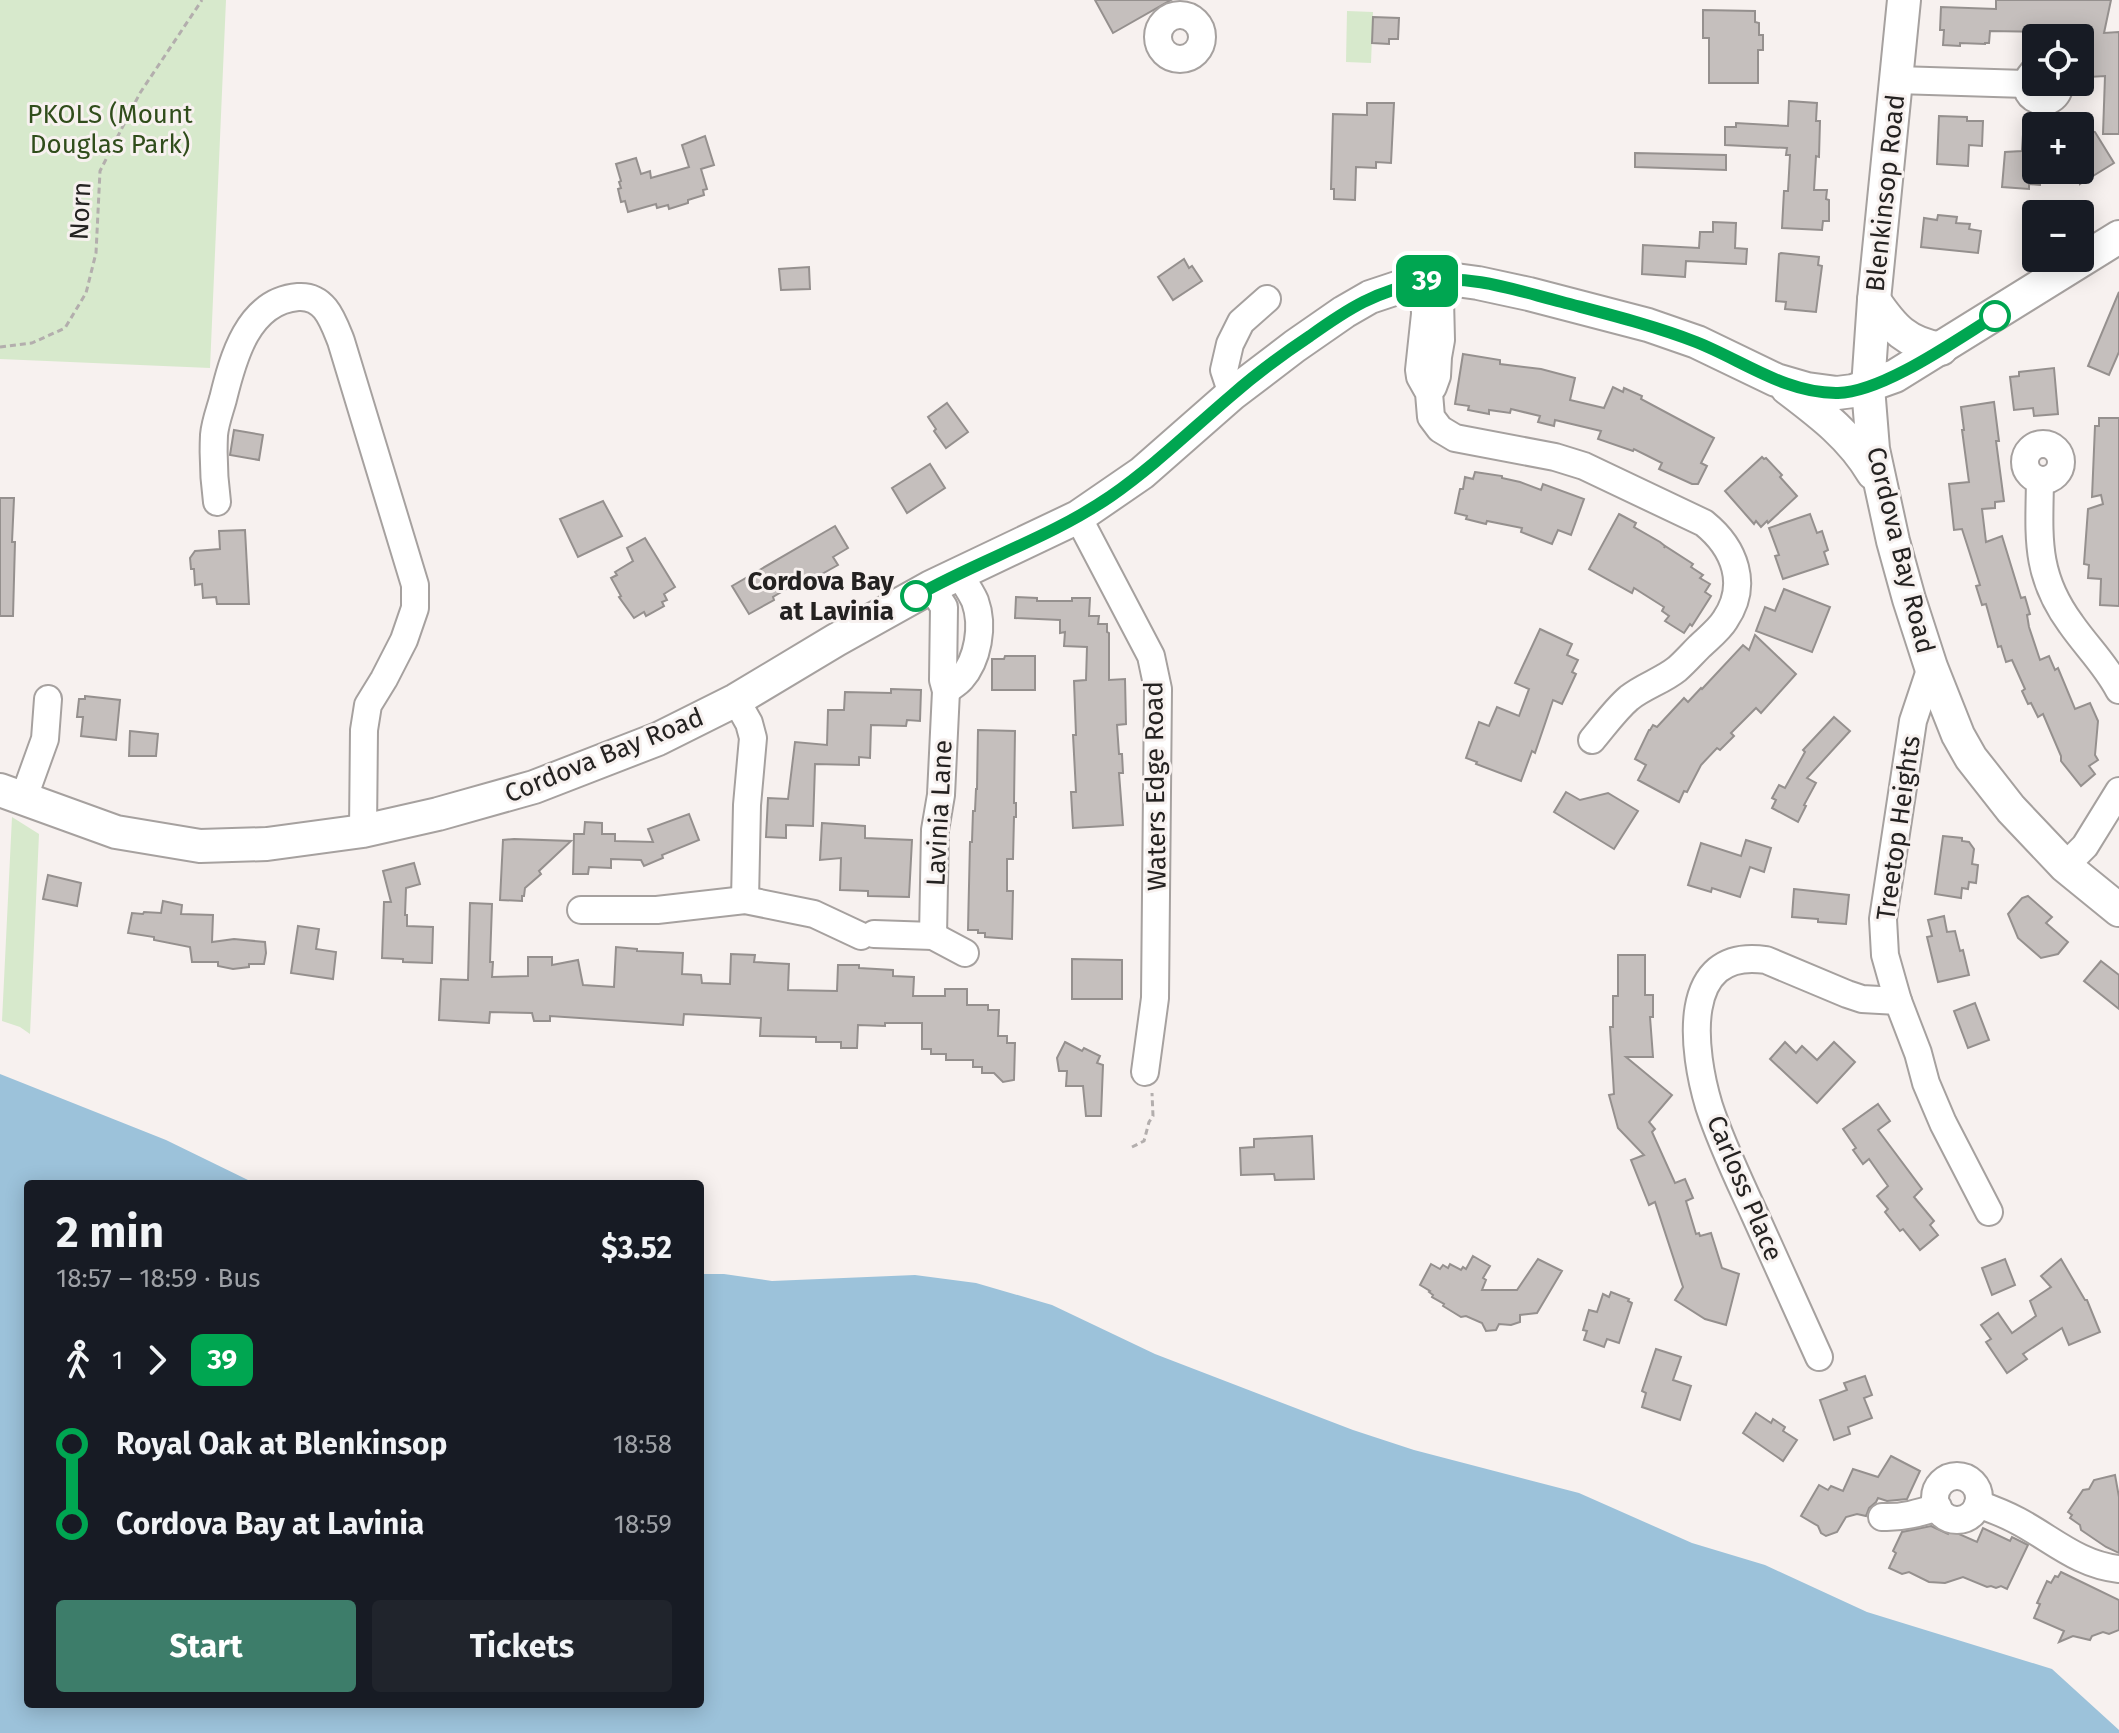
<!DOCTYPE html>
<meta charset="utf-8">
<style>
body{margin:0;font-family:"Fira Sans",sans-serif;background:#20242c;color:#f1f3f6;height:100vh;display:flex;flex-direction:column;font-size:30px;white-space:nowrap}
*{box-sizing:border-box;margin:0}
p{font-size:26px;color:#9ea1a6}
.icon{flex:none;width:44px;height:44px;fill:none;stroke:currentColor;stroke-width:2;stroke-linecap:round;stroke-linejoin:round}
.map{position:relative;flex:1;overflow:hidden}
.side{position:absolute;left:24px;top:1180px;width:680px;height:528px;display:flex;flex-direction:column;background:#171b24;border-radius:8px;box-shadow:0 4px 20px #0003}
.side>*{flex:none}
.badge{padding:0 16px;border-radius:12px;font-size:28px;line-height:52px}
.controls{position:absolute;left:2022px;top:24px;display:grid;gap:16px}
.controls a{display:grid;place-items:center;width:72px;height:72px;border-radius:8px;background:#171b24;box-shadow:0 4px 20px #0003;font-size:40px}
.map>.badge{position:absolute;translate:-50% -50%;box-shadow:0 0 0 4px #fff}
.legs{display:flex;align-items:center;gap:12px;height:88px;padding:0 32px;font-size:26px}
.legs p{margin-inline-start:auto}
.headline{display:flex;align-items:center;justify-content:space-between;height:136px;padding:0 32px}
h1{font-size:44px;font-weight:700;line-height:60px}
.action{display:flex;gap:16px;margin-top:auto;padding:16px 32px}
.action a{flex:1;height:92px;border-radius:8px;background:#3d7d6a;color:#fff;font-size:32px;font-weight:700;line-height:92px;text-align:center}
.action a+a{background:#20242c;color:#f1f3f6}
ul{padding:0 32px;list-style:none}
li{display:flex;align-items:center;gap:28px;height:80px;font-size:30px}
li i{display:grid;place-items:center;width:12px;height:100%;margin:0 10px;background:currentColor}
li i::after{content:'';width:20px;height:20px;margin:-10px;border:6px solid;border-radius:50%;background:#171b24}
li p{margin-inline-start:auto}
li:first-child i{background:linear-gradient(#0000 50%,currentColor 0)}
li:last-child i{background:linear-gradient(currentColor 50%,#0000 0)}
.map>svg:first-child{display:block}
</style>
<div class="map">
<svg width="2119" height="1733" viewBox="0 0 2119 1733">
<rect width="100%" height="100%" fill="#f7f1ef"/>
<g fill="#d7e9cc">
<path d="M0,0H226L210,368L0,359Z"/>
<path d="M1347,11L1373,12L1371,63L1346,62Z"/>
<path d="M12,817L39,834L30,1034L20,1027L2,1021Z"/>
</g>
<path fill="#9cc2da" d="M0,1074L166,1140L248,1180L271,1184H28V1704H700V1274H724L772,1281L915,1275L976,1283L1052,1305L1155,1354L1353,1430L1414,1450L1579,1493L1692,1543L1765,1565L1867,1612L2052,1669L2119,1730V1733H0Z"/>
<g fill="#c5bfbd" stroke="#95908e" stroke-width="2">
<path d="M1095,0H1171L1113,33Z"/>
<path d="M1996,0H2111L2104,33L2119,32V134H2103L2105,76L2089,77L2086,38H2060L2050,36L2051,32L1990,31L1989,43H1985V44L1960,43V46L1943,45L1944,30H1940L1941,7L1996,9Z"/>
<path d="M1703,10L1755,11V22L1759,23V35H1763V50H1758V83H1709V38H1703Z"/>
<path d="M1373,17L1399,18L1398,39H1389V44L1372,43Z"/>
<path d="M1789,101L1817,103L1816,121H1820L1819,157L1816,156L1814,190H1827L1826,199L1829,200V221H1823L1822,230L1782,228L1784,191H1788L1790,155H1786L1787,148L1725,145V127H1736V123L1788,126Z"/>
<path d="M1367,103H1394L1391,163L1376,162V168L1356,167L1355,200L1334,199V189H1331L1333,114L1367,115Z"/>
<path d="M1939,116L1967,117V121H1983L1982,146L1969,145L1968,166L1937,164Z"/>
<path d="M2024,118H2036V170H2041L2040,185L2029,184V189L2002,187L2005,152L2022,151Z"/>
<path d="M2088,130L2095,132L2114,163L2080,184V136Z"/>
<path d="M705,136L714,165L701,169L707,189L703,190L704,195L688,200V203L669,209L668,205L657,208L656,204L628,212L625,201L621,202L618,189L621,188L619,182L621,181L616,164L636,158L641,174L650,171L651,178L689,167L682,145Z"/>
<path d="M1635,153L1726,155V170L1635,167Z"/>
<path d="M1938,215L1957,217L1956,223L1970,224L1969,229L1981,231L1978,253L1921,247L1924,218L1937,220Z"/>
<path d="M1713,222L1736,223L1735,248L1747,249L1746,264L1686,261L1685,277L1642,274L1643,245L1699,248L1700,232H1713Z"/>
<path d="M1781,253L1819,257L1818,265L1822,266L1816,312L1785,309L1786,302L1776,301L1779,254Z"/>
<path d="M1184,259L1189,268L1192,266L1202,281L1173,300L1158,277Z"/>
<path d="M809,267L810,289L781,290L779,269Z"/>
<path d="M2119,292V352L2109,375L2088,366Z"/>
<path d="M1463,354L1500,360V364L1541,369L1575,378L1570,400L1604,408L1613,387L1623,392L1624,388L1642,396L1641,399L1714,438L1701,463L1707,466L1698,484H1692L1659,469L1662,463L1634,449L1633,451L1598,439L1601,431L1555,420L1554,426L1538,422L1540,416L1511,409L1510,413L1489,410V414L1468,410L1469,406L1455,404Z"/>
<path d="M2054,368L2058,414L2034,416L2033,408L2014,410L2010,377L2019,376V372Z"/>
<path d="M1994,402L1999,441H1996L2004,501L1995,502V508L1982,509L1986,542L2002,536L2021,598L2025,597L2030,614L2027,615L2029,627L2040,660L2049,656L2055,670L2058,668L2075,709L2090,703L2098,721L2095,755L2098,760L2089,766L2095,774L2081,786L2061,761V756L2043,714L2038,717L2031,703L2028,704L2022,691L2025,689L2012,660L2006,662L2001,646L1998,647L1986,604L1982,605L1976,586L1980,585L1962,529L1954,530L1949,484L1969,482L1962,430H1964L1961,407Z"/>
<path d="M947,403L968,432L946,448L934,431L936,429L928,417Z"/>
<path d="M2099,418H2119V606L2100,605L2101,579L2088,578L2089,565L2084,564L2088,509L2103,504L2101,495L2092,497L2095,426H2099Z"/>
<path d="M234,430L263,435L259,460L230,455Z"/>
<path d="M1762,457L1764,459L1766,458L1782,475L1780,477L1797,496L1768,523L1767,521L1761,527L1756,521L1754,524L1725,491Z"/>
<path d="M930,464L945,488L907,513L892,488Z"/>
<path d="M1475,472L1502,476V478L1520,482L1541,490L1543,484L1584,499L1571,535L1558,530L1552,544L1521,532L1522,528L1487,521L1486,524L1466,519L1467,516L1455,513L1460,489H1463L1465,477L1473,479Z"/>
<path d="M0,498H14L12,542H15L13,616H0Z"/>
<path d="M603,501L622,536L578,557L560,519Z"/>
<path d="M1619,514L1636,523L1634,527L1660,542L1665,546L1664,548L1665,546L1693,564L1691,567L1703,575L1700,578L1710,584L1705,592L1711,596L1692,626L1690,624L1684,633L1665,621L1669,616L1662,611L1664,607L1634,588L1632,593L1589,569Z"/>
<path d="M1810,514L1817,533L1822,531L1828,550L1824,552L1828,564L1783,579L1775,556L1779,555L1769,528Z"/>
<path d="M835,526L848,548L833,557L838,565L813,579L810,575L773,597L774,600L749,614L732,586Z"/>
<path d="M245,530L249,604H217L216,597L203,598L202,584L195,585L194,569H191L190,558L195,551L220,549L219,531Z"/>
<path d="M645,538L675,587L664,594L667,600L662,602L664,606L646,616L644,612L634,618L619,597L621,596L611,578L617,575L615,572L633,561L627,548Z"/>
<path d="M1784,589L1830,607L1812,652L1756,631L1765,607L1775,611Z"/>
<path d="M1016,597L1037,598V601H1072V598H1090L1089,616H1099L1098,624H1107V632L1109,633V680L1125,679L1126,724L1117,725L1119,754H1122L1123,773H1119L1123,825L1073,828L1071,792H1076L1073,735H1076L1074,681L1086,680L1087,647L1064,646L1065,632L1060,633V620L1015,618Z"/>
<path d="M1540,629L1572,644L1567,655L1578,660L1572,672L1576,674L1562,704L1553,700L1535,753L1532,751L1521,781L1476,764L1477,762L1466,758L1479,722L1489,726L1497,707L1519,716L1529,689L1515,683Z"/>
<path d="M1755,635L1796,674L1761,713L1756,708L1731,733L1734,736L1720,750L1717,748L1701,765L1687,792L1684,791L1679,802L1638,780L1646,765L1635,759L1649,730H1650L1653,725L1657,727L1684,698L1688,702L1701,688L1702,689L1743,645L1749,650Z"/>
<path d="M1005,656H1035V690H992V659H1004Z"/>
<path d="M891,689L921,690L920,721L907,720L906,726L871,725L870,758L859,757V765L815,764L813,826L786,825V838L766,837L768,798L788,799L795,742L827,745L828,710H844L845,692L891,693Z"/>
<path d="M85,696L120,700L116,740L81,736L83,717H77L79,699H85Z"/>
<path d="M1834,717L1850,731L1807,778L1816,783L1804,805L1806,806L1798,822L1772,808L1776,800L1772,798L1779,785L1785,788L1805,752L1803,750Z"/>
<path d="M978,730L1015,731L1014,803H1016V817H1014L1013,859H1007V891H1013L1012,939L985,937V933H978V930H968L970,842H972L973,811H975L976,789H977Z"/>
<path d="M130,731L158,734L156,756H129Z"/>
<path d="M1566,792L1580,800L1608,793L1638,811L1614,849L1554,812Z"/>
<path d="M689,814L699,840L662,855L663,858L644,866L641,860L611,859V868L589,867L588,874H573L574,834H584L585,822L602,823V834H615V841L653,842L648,829Z"/>
<path d="M822,823L865,826V838L912,840L909,897L868,896V891L840,890L841,858L820,860Z"/>
<path d="M1943,836L1962,838V841L1969,842L1974,849L1972,864L1978,865L1976,883L1969,882L1968,889L1962,888L1961,898L1935,894Z"/>
<path d="M514,839L571,841L539,871L541,874L525,888L524,896H522V901L500,900L503,840Z"/>
<path d="M1746,840L1771,848L1764,872L1750,867L1740,897L1712,888L1711,892L1688,885L1701,843L1741,856Z"/>
<path d="M414,863L420,884L406,888L405,915H407V926L433,927L432,963L403,962V959L382,958L384,902H391L383,871Z"/>
<path d="M48,875L81,883L77,906L43,899Z"/>
<path d="M1794,889L1849,895L1846,924L1818,922V919L1792,917Z"/>
<path d="M2028,896L2052,917L2046,923L2068,942L2058,954L2041,958L2018,938L2008,914L2022,898Z"/>
<path d="M163,901L182,905L181,914L213,915L212,942L234,939L265,942L266,953L264,964H249V967L233,969L218,966V962H192L190,947L154,940V937L128,933L132,913L143,914L144,912L161,913Z"/>
<path d="M470,903L492,904L490,962H493L492,977L528,976V957H552V965L578,960L583,985L614,987L616,947L637,949V951L683,953L682,974L701,975L702,983L730,984L731,954L755,955L754,962L789,964L788,990L837,991L838,965H859V968L893,970V976L914,977L913,996H945V989H967V1005H988V1010H999L998,1036H1007V1043H1015L1014,1080L1003,1082L994,1073H982V1067H973V1060H946V1054H931V1049H922V1023H885V1026L858,1025L857,1048H841V1042H816V1037L760,1036L761,1018L684,1014L683,1025L550,1016V1021H534L532,1013L490,1012L489,1023L439,1020L441,979L468,980Z"/>
<path d="M1944,916L1947,932L1955,931L1960,951L1963,950L1969,975L1938,982L1927,937L1932,936L1928,920Z"/>
<path d="M298,926L319,929L316,949L336,952L333,979L291,973Z"/>
<path d="M1618,955H1645V995H1653V1017H1650L1653,1057H1626L1672,1095L1649,1122L1655,1129L1652,1132L1675,1183L1685,1179L1693,1198L1686,1201L1696,1234L1699,1233L1700,1236L1711,1233L1722,1268L1739,1274L1726,1325L1705,1319L1675,1300L1683,1287L1655,1202L1649,1205L1631,1160L1644,1155L1618,1128L1609,1095L1614,1094L1610,1027H1613V996H1618Z"/>
<path d="M1072,959L1122,960V999H1072Z"/>
<path d="M2101,961L2119,975V1009L2084,981Z"/>
<path d="M1975,1003L1989,1040L1968,1048L1954,1011Z"/>
<path d="M1065,1042L1082,1051L1084,1048L1100,1056L1097,1063L1103,1065L1101,1116H1086L1083,1086H1066L1067,1071H1059L1057,1058Z"/>
<path d="M1785,1042L1796,1053L1802,1046L1817,1060L1834,1042L1855,1062L1817,1103L1770,1059Z"/>
<path d="M1878,1104L1890,1121L1878,1130L1922,1189L1914,1197L1934,1221L1930,1225L1938,1235L1920,1250L1903,1229L1900,1231L1885,1212L1888,1209L1877,1196L1888,1186L1869,1159L1863,1164L1853,1150L1856,1148L1843,1129Z"/>
<path d="M1312,1136L1314,1179L1275,1180L1274,1174L1241,1175L1240,1148L1254,1147V1139Z"/>
<path d="M1473,1256L1490,1266L1483,1278L1486,1280L1482,1290H1517L1538,1259L1562,1271L1537,1313L1520,1315V1322L1511,1325L1499,1324L1496,1330L1486,1331L1482,1323L1466,1316L1461,1317L1443,1306L1444,1304L1432,1297L1433,1295L1429,1292L1430,1291L1420,1285L1431,1264L1440,1269L1443,1265L1448,1268L1450,1264L1461,1270L1463,1267L1466,1269Z"/>
<path d="M2005,1259L2015,1285L1992,1295L1982,1268Z"/>
<path d="M2061,1259L2085,1300H2087L2100,1332L2069,1345L2062,1328L2023,1354L2027,1359L2007,1373L1986,1342L1991,1339L1981,1325L1998,1313L2012,1333L2036,1316L2030,1301L2051,1287L2041,1276Z"/>
<path d="M1611,1292L1629,1299L1628,1301L1632,1303L1619,1343L1607,1339L1604,1347L1584,1340L1587,1331L1583,1330L1589,1310L1597,1312L1603,1294L1609,1297Z"/>
<path d="M1656,1349L1681,1357L1673,1380L1691,1386L1680,1420L1642,1407L1646,1393L1642,1391Z"/>
<path d="M1865,1376L1872,1395L1864,1398L1872,1418L1848,1427L1850,1434L1834,1440L1820,1400L1847,1390L1844,1383Z"/>
<path d="M1756,1413L1771,1423L1773,1419L1785,1427L1783,1431L1797,1440L1783,1461L1743,1433Z"/>
<path d="M1891,1456L1920,1471L1907,1499L1887,1501L1878,1498L1876,1502L1869,1508L1866,1516L1857,1514L1846,1517L1837,1532L1826,1536L1821,1533L1818,1526L1801,1516L1819,1485L1828,1490L1831,1486L1843,1491L1853,1469L1878,1477Z"/>
<path d="M2115,1475L2119,1497V1553L2106,1547L2081,1530L2080,1525L2070,1518L2072,1515L2068,1512L2083,1490L2089,1489L2094,1480Z"/>
<path d="M1931,1526L1948,1534L1950,1530L1977,1542L1983,1528L2010,1541L2012,1537L2028,1545L2007,1589L2001,1586L1996,1588L1991,1586L1987,1587L1963,1577L1945,1583L1929,1582L1909,1572L1902,1574L1889,1568L1896,1553L1893,1551L1902,1532Z"/>
<path d="M2061,1572L2119,1600V1630L2109,1634L2103,1632L2092,1636L2090,1640L2073,1636L2059,1642L2064,1631L2034,1618L2040,1604L2037,1603L2047,1581L2051,1583L2055,1576L2058,1577Z"/>
</g>
<g fill="none" stroke-linecap="round" stroke-linejoin="round">
<g stroke="#a6a19f" stroke-width="30">
<g id="minor">
<circle cx="1180" cy="37" r="22"/>
<path d="M2033,72C2010,98 2058,117 2060,82"/>
<path d="M1897,80L2026,84"/>
<path d="M1424,282L1425,314L1419,370L1420,377L1429,393L1431,417L1440,429L1455,438L1555,457L1584,466L1704,523C1735,548 1749,585 1725,620C1719,630 1707,639 1699,647C1692,654 1685,662 1677,669C1662,681 1644,686 1629,698C1615,710 1604,726 1592,740"/>
<path d="M1433,387L1437,376L1438,357L1441,340L1440,299"/>
<path d="M1232,394L1224,370L1230,344L1241,322L1267,299"/>
<circle cx="2043" cy="462" r="18"/>
<path d="M2040,481C2039,538 2035,575 2071,624C2087,647 2106,665 2119,690"/>
<path d="M217,502C214,480 213,457 214,435C215,423 220,410 223,399C233,358 248,301 298,297C325,295 333,321 341,341L415,585V608L404,640L384,679L368,705L364,730L363,831"/>
<path d="M1078,517L1151,656L1158,689L1155,998L1145,1072"/>
<path d="M931,587L944,607L943,680L946,691L941,795L935,830L933,936"/>
<path d="M1931,667L1913,721L1883,919L1885,955L1898,1001L1918,1053L1926,1083L1943,1123L1989,1212"/>
<path d="M946,691C950,687 957,684 961,679C978,660 984,626 975,601C971,592 964,582 959,574"/>
<path d="M736,700L749,723L753,738L747,805L745,900"/>
<path d="M23,800L45,739L48,699"/>
<path d="M2065,866L2085,846L2119,791"/>
<path d="M581,910H657L745,900L814,914L861,936"/>
<path d="M874,934L933,936L965,953"/>
<path d="M1819,1357C1797,1309 1776,1261 1754,1213C1738,1178 1721,1143 1709,1106C1693,1053 1678,947 1766,960L1847,994L1862,999L1898,1001"/>
<circle cx="1957" cy="1498" r="22"/>
<path d="M1978,1504C1992,1509 2005,1514 2018,1521C2052,1539 2079,1565 2119,1569"/>
<path d="M1882,1517C1902,1518 1919,1513 1938,1507"/>
</g>
</g>
<g stroke="#a6a19f" stroke-width="36">
<g id="major">
<path d="M1904,0L1874,300L1868,387L1873,449L1893,541L1909,599L1931,667L1958,735L1971,758L2011,809L2065,866L2119,910"/>
<path d="M1874,300C1893,328 1906,343 1941,349"/>
<path d="M1787,388C1820,413 1851,436 1873,473"/>
<path d="M0,790L116,832L200,846L267,844L363,831L438,814L534,787L658,739L736,700L836,640L931,587L1078,517L1142,473L1232,394L1295,346L1344,312L1370,297L1400,287L1432,280H1456L1478,283L1529,294L1648,325L1697,342L1776,380L1807,389L1837,393L1853,391L1895,376L2119,237"/>
</g>
</g>
<g stroke="#b3aead" stroke-width="3" stroke-dasharray="6 4" stroke-linecap="butt">
<path d="M0,347L32,343L65,328L86,293L96,253L100,171L140,93L202,0"/>
<path d="M1132,1147L1144,1141L1149,1122L1153,1116L1152,1093"/>
</g>
<use href="#minor" stroke="#fff" stroke-width="26"/>
<use href="#major" stroke="#fff" stroke-width="32"/>
</g>
<g fill="none" stroke-linecap="round" stroke-linejoin="round">
<g stroke="#fff" stroke-width="18">
<path id="line-1" d="M916,596C979,560 1050,538 1111,496C1154,466 1192,429 1232,395C1257,373 1283,354 1310,336C1349,308 1376,291 1424,282C1469,273 1518,291 1562,302C1607,314 1652,325 1696,342C1742,360 1786,394 1838,393C1883,392 1956,340 1995,316"/>
</g>
<use href="#line-1" stroke="#00a651" stroke-width="12"/>
</g>
<g fill="#fff" stroke="#00a651" stroke-width="4">
<circle cx="1995" cy="316" r="14"/>
<circle cx="916" cy="596" r="14"/>
</g>
<g text-anchor="middle" stroke-width="6" stroke-linejoin="round" paint-order="stroke">
<g font-size="26" fill="#304d1b" stroke="#f7f1ef">
<text x="110" y="123">PKOLS (Mount<tspan x="110" dy="30">Douglas Park)</tspan></text>
</g>
<g font-size="26" fill="#242221" stroke="#f7f1ef">
<text transform="translate(1885 193) rotate(-84)" y="9">Blenkinsop Road</text>
<text transform="translate(80 211) rotate(-87)" y="9">Norn</text>
<text transform="translate(1901 550) rotate(76)" y="9">Cordova Bay Road</text>
<text transform="translate(604 755) rotate(-22)" y="9">Cordova Bay Road</text>
<text transform="translate(1155 786) rotate(-91)" y="9">Waters Edge Road</text>
<text transform="translate(939 813) rotate(-87)" y="9">Lavinia Lane</text>
<text transform="translate(1898 828) rotate(-82)" y="9">Treetop Heights</text>
<text transform="translate(1745 1188) rotate(67)" y="9">Carloss Place</text>
</g>
<g font-size="26" font-weight="bold" fill="#242221" stroke="#f7f1ef" text-anchor="end">
<text x="894" y="590">Cordova Bay<tspan x="894" dy="30">at Lavinia</tspan></text>
</g>
</g>
</svg>
<div class="controls">
<a><svg class="icon" aria-label="locate" viewBox="0 0 24 24"><circle cx="12" cy="12" r="6"/><path d="M12 2v4M12 18v4M2 12h4M18 12h4"/></svg></a>
<a>+</a>
<a>−</a>
</div>
<b class="badge" style="left:1427px;top:281px;background:#00a651;color:#fff">39</b>
<section class="side">
<div class="headline"><div><h1>2 min</h1><p>18:57 – 18:59 · Bus</p></div><b>$3.52</b></div>
<div class="legs"><svg class="icon" aria-label="walk" viewBox="0 0 24 24"><circle cx="13" cy="4" r="2"/><path d="M13 8l-2 6 4 7M11 14l-3 7M7 12l3-4h3l4 4"/></svg>1<svg class="icon" aria-label="forward" viewBox="0 0 24 24"><path d="M9 5l7 7-7 7"/></svg><b class="badge" style="background:#00a651;color:#fff">39</b></div>
<ul>
<li><i style="color:#00a651"></i><b>Royal Oak at Blenkinsop</b><p>18:58</p></li>
<li><i style="color:#00a651"></i><b>Cordova Bay at Lavinia</b><p>18:59</p></li>
</ul>
<div class="action"><a>Start</a><a>Tickets</a></div>
</section>
</div>
